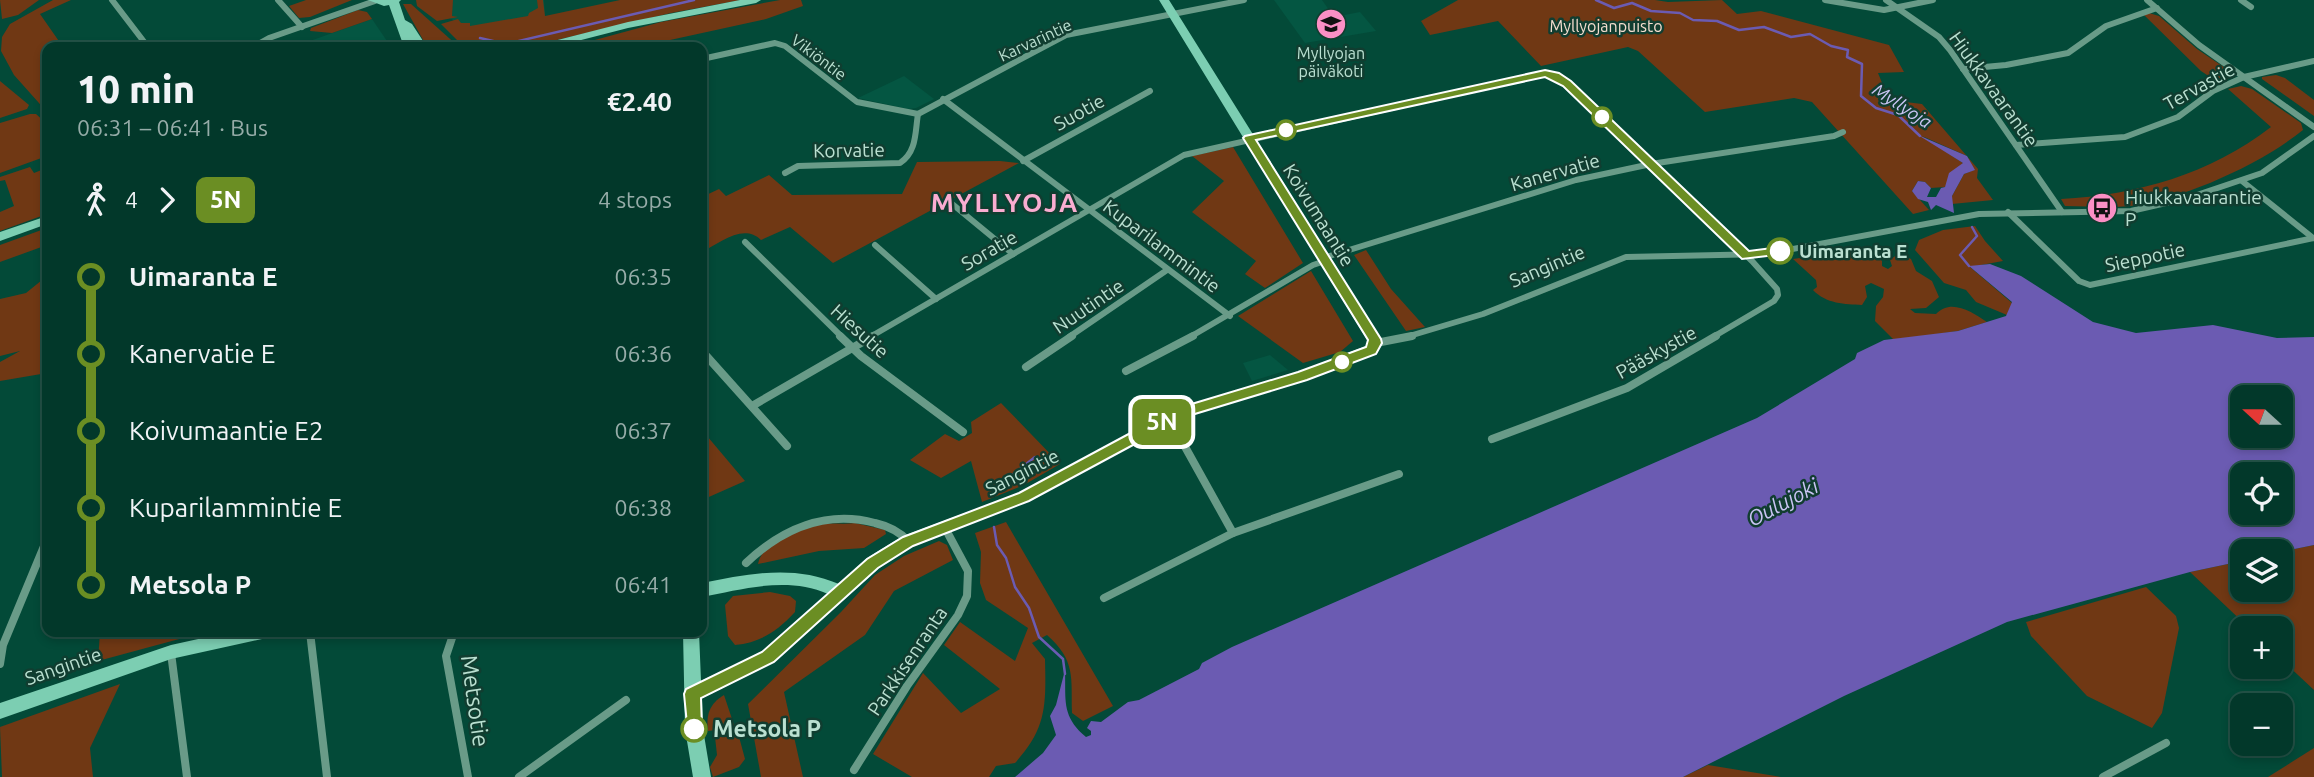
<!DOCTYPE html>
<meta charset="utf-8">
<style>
body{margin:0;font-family:Ubuntu,sans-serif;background:#0c3f32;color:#f1f3f6;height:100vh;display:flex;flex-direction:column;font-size:26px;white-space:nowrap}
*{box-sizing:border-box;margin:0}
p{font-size:23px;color:#96aca8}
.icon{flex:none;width:38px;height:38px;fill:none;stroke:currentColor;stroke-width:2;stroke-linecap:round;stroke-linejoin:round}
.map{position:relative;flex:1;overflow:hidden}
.panel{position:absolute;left:42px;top:42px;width:665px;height:595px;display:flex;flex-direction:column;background:#02382a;border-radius:14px;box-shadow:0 4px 10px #0003,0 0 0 2px #235247}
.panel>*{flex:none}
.badge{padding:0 14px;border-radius:10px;font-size:24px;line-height:46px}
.needle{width:46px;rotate:291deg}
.fabs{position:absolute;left:2230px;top:385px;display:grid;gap:14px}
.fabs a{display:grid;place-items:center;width:63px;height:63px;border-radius:14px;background:#02382a;box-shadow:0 4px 10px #0003,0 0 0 2px #235247;font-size:35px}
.map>.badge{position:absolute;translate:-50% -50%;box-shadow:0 0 0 4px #fff}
.legs{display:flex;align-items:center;gap:10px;height:77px;padding:0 35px;font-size:23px}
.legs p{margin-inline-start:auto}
.head{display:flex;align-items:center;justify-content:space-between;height:119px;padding:0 35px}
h1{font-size:38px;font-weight:800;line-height:52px}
ul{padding:0 35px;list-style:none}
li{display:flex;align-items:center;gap:24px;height:77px;font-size:26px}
li i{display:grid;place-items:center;width:10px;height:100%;margin:0 9px;background:currentColor}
li i::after{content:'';width:18px;height:18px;margin:-9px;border:5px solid;border-radius:50%;background:#02382a}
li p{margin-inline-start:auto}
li:first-child i{background:linear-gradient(#0000 50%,currentColor 0)}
li:last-child i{background:linear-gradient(currentColor 50%,#0000 0)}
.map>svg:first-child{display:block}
</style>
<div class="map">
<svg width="2314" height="777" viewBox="0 0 2314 777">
<rect width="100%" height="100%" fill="#034a38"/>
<g fill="#045642">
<path d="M447,0H544L545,16L466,28L448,17Z"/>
<path d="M1274,0H1322L1334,17L1360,12L1376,31L1305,43Z"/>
<path d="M372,19L391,47H293L307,42Z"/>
<path d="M904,76L934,99L916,108L908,109L858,98Z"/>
<path d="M1270,355L1288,370L1252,381L1243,363Z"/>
</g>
<g fill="#703814">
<path d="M0,0H39L18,15L2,19Z"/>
<path d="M53,0H71L40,14L63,47H47V112L14,75L1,51L2,37L10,24Z"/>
<path d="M306,0H352L310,17L299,18L289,6Z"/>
<path d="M416,0H453L452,16L458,17L437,21L417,6Z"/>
<path d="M537,0H543L545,16L620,0H741L671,13L527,47H464L441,24L458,19L461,23H470V26L528,16L529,13L538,8Z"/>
<path d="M780,0H801L803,6L766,19L638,47H569L661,22Z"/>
<path d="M1458,0H1655L1668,2L1722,0L1737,14L1761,11L1889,45L1904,72L1878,73L1889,100L1922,104L1978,169L1977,178L1993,200L1952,204V196L1964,174L1974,170L1967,156L1922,136L1963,163L1945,187L1931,188L1925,182L1918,181L1912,191L1929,210L1913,214L1812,102L1794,98L1705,112L1638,51L1628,47L1541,66L1498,21L1430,35L1421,21Z"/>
<path d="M403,4H411L459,47H427Z"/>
<path d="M358,10L367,12L372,19L332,33L310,31L311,28Z"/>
<path d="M2149,13L2159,16L2197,49L2228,70L2230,78L2216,81L2201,71L2143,14Z"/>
<path d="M2276,75L2285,78L2314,100V116L2262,79V77Z"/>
<path d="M0,81L29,105L27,109L0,118Z"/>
<path d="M2241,86L2252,89L2301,123L2303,130C2261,164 2184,199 2130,206C2109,208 2086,206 2065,206L2061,199C2137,195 2210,174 2271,127L2228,89Z"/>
<path d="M30,114H36L47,124V156L0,173V123Z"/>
<path d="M1233,147L1303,263L1265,288L1245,274L1256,261L1192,212L1224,181L1192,156Z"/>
<path d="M47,160V214L0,231V212L14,206L5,180L0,181V177L30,167L34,173L44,169L42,164Z"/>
<path d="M1000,161L1019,163L833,263L790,227L761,240C743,223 720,243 702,252V197L719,189L726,196L769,175L792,195L902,194L917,162Z"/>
<path d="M1975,226L1985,241L2003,261L1970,267L2012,303L2007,315L1976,302L1966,290L1944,283L1915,250L1919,240L1943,230Z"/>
<path d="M47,228V245L0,262V245Z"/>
<path d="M1860,249L1873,253L1882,261V266L1888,269L1892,266L1890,260L1899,253L1911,259L1916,271L1932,281L1939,297L1926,308L1910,309L1915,313L1936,314C1951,298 1972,312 1987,322L1958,331L1894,340L1875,321L1876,306L1883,297L1884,289L1871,283L1865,286L1867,297L1862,305C1845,304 1826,304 1813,290L1817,287L1816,280L1793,259Z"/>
<path d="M1366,250L1391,289L1425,327L1406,331L1354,255Z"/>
<path d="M1311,271L1353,341L1340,352L1303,363L1238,316Z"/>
<path d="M47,276V373L0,381V362L20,351L0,356V299L26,293Z"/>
<path d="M1001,403L1060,464L1024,485L982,502L971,461L941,478L910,460L945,434L959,441L972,433L971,422Z"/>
<path d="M707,436L745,481L702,500V439Z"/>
<path d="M1006,522L1113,706L1083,721L1072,713C1071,677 1076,661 1047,635L1032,643L1045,659C1046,705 1047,728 1015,763L996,766L989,777H912L873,754L923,673L961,713L1000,689L944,645L960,622L1015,661L1028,628L986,600L980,583L981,552L975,533Z"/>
<path d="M855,523L885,530L886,534L864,548L819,551L758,564C762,543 795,530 815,525C827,522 842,525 855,523Z"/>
<path d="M939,541L947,545L953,560L894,591L865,635L784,692L803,777H761L748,704L841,612L875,575L904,556Z"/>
<path d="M2314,545V690L2280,658V628H2249L2190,572L2242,561V590H2280V552Z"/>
<path d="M2146,587L2176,616L2179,628L2162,713L2152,728L2087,696L2031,636L2026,622Z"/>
<path d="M770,592L790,596L796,601L795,612C777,631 762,642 735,645L728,636L725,605L733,596Z"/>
<path d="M100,632H205L98,661Z"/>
<path d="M120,684L90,748L93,777H2L0,727Z"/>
<path d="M724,695L734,725L732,728L708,731C706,715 709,704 724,695Z"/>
<path d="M735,732L738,733L745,759L739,767L713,777L710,767L717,755L715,737Z"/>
<path d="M2314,748V777H2268Z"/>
<path d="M1708,765L1781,777H1683Z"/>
</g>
<g fill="#6b5bb2" fill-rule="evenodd">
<path d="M1918,135L1967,156L1975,170L1964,174L1952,196L1954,213L1936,205L1931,210L1928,202L1918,199L1912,191L1918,181L1925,182L1931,188L1927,197H1936L1941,188L1945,187L1949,173L1963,163Z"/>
<path d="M1990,264L2021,276L2093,322L2136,333L2213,325L2277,338L2314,337V545L2280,552L2242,551V561L2190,572L2007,622L1844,696L1683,777H1015L1043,753L1056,735L1050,716L1056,705L1065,670C1066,700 1061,716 1086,737L1091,735V731L1087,728L1091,721L1101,722L1128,702L1139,700L1199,669L1202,663L1232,647L1757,418L1855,359L1857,353L1884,340L1958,331L2006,316L2012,302L1969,266ZM2242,397H2280V436H2242ZM2242,474H2280V513H2242Z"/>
</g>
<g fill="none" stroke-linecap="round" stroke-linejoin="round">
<g stroke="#6b5bb2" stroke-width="2.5">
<path d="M1596,0L1614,8L1632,3L1651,11L1680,13L1693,20L1717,21L1739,30L1764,27L1791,37L1810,34L1831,46L1848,50L1847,57L1862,64L1861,96L1876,108L1898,115L1920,136"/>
<path d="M480,38L506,44L694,0"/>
<path d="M1969,266L1960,255L1977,236L1972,227"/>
<path d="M993,495L1001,484L1035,457"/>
<path d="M994,527L997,545L1006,558L1015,587L1029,608L1039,637L1063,659L1065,674"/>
</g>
<g stroke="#699b88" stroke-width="6">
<path d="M112,0L148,47"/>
<path d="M278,0L302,27"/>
<path d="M1825,0L1884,10L1933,0"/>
<path d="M1886,0L1939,37L1950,50L2062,212"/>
<path d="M2147,0L2199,45L2314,127"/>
<path d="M2241,0L2251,7"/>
<path d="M253,47L269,38L375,1"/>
<path d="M702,59L775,43L785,46L857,102L918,114"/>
<path d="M1963,69L2006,65L2068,53L2106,26L2157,8"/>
<path d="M943,99L1230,316"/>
<path d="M918,114L1066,35L1244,0"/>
<path d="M2016,145L2125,137L2178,117L2213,91L2244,77L2314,61"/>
<path d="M1023,161L1150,91"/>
<path d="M785,173L798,166L900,163C917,152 915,132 918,114"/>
<path d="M2242,181L2313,238"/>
<path d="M951,203L1013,254"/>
<path d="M2008,212L2079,281L2090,285L2314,238"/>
<path d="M745,242L842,337"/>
<path d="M875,245L936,299"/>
<path d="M1323,258L1576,180L1651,164L1834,136L1843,132"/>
<path d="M870,337L1184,155L1545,73L1559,76L1567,83L1752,261L1777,289L1778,295L1774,301L1713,337"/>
<path d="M1069,337L1167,270"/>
<path d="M1190,337L1313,265L1325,261"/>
<path d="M1406,337L1483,314L1626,257L1766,254L1979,214L2131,211L2188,198L2262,173L2314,136"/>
</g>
<g stroke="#699b88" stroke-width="8">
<path d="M840,336L861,356L963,432"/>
<path d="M1376,343L1412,336"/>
<path d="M702,351L787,446"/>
<path d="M1026,367L1072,336"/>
<path d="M1126,371L1193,336"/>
<path d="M752,406L873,336"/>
<path d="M1169,418L1233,533"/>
<path d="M1492,439L1627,388L1716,336"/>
<path d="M746,563C782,529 826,510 875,523C888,526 899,531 908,541"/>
<path d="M1104,598L1233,533L1399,474"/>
<path d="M310,632L327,777"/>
<path d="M454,632L446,656L468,777"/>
<path d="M171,653L187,777"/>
<path d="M0,664L3,645L47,539"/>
<path d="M854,770L907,686L958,615L967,596L968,571L945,528"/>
<path d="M519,777L626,700"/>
<path d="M2103,777L2166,743"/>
</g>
<g fill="#7cceb2" fill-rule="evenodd">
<path d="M368,0H401L399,2L405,20L412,24L427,47H417L412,40L414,47H404L389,5L384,6Z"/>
<path d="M740,0H761L756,3L628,28L554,47H537L538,45L628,22Z"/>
<path d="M1159,0H1169L1376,331L1383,343L1376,354L1307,380L1185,417L1029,501L913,546L879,568L774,662L702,698L703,729L711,777H693L685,729L683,632H699L701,681L762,652L828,594C788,576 743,589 702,597V583C748,574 793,564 839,584L867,558L903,536L1019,493L1175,409L1298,372L1366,346L1369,343Z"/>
<path d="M47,216V224L0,241V232Z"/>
<path d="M230,632H270L268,637L262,639L171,659L0,719V703L171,645Z"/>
</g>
</g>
<path fill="#6b8e23" stroke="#fff" stroke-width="2" d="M1545,70L1559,73L1571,81L1749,251L1780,247L1784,248V254L1742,259L1563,86L1545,77L1256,140L1381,339L1382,343L1376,354L1307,380L1185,417L1029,501L913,546L878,568L774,662L701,698L702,729L700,734L694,737L688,734L684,694L686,689L762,652L867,559L903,537L1019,493L1175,409L1298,372L1366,347L1368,340L1243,138L1245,136Z"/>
<defs>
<g id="school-disc" transform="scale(1.575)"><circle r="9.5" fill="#fb8fc5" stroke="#113d30"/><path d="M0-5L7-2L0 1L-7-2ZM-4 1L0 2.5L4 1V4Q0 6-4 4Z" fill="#111"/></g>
<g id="bus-disc" transform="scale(1.575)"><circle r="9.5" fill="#fb8fc5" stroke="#113d30"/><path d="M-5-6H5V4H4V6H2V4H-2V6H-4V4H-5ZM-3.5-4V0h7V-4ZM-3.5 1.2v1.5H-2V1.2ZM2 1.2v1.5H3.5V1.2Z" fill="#111"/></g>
</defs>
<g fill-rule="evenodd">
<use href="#school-disc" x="1331" y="24"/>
<use href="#bus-disc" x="2102" y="208"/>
</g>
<g fill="#fff" stroke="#6b8e23" stroke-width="3.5">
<circle cx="1602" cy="117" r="9"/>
<circle cx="1286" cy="130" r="9"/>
<circle cx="1780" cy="251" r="12"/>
<circle cx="1342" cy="362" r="9"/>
<circle cx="694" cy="729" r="12"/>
</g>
<g text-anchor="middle" stroke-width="5" stroke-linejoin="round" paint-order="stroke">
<g font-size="16" fill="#f5ddcf" stroke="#113d30">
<text x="1606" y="32">Myllyojanpuisto</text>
</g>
<g font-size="16" fill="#bae0d1" stroke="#113d30">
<text transform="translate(1035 40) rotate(-25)" y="6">Karvarintie</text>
<text transform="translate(819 57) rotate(37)" y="6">Vikiöntie</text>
</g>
<g font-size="16" fill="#bae0d1" stroke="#113d30">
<text x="1331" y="59">Myllyojan<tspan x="1331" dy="18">päiväkoti</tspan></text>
</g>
<g font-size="18" font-style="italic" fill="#cac5f4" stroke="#113d30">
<text transform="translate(1902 106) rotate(33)" y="6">Myllyoja</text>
</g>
<g font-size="19" fill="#bae0d1" stroke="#113d30">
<text transform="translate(2199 86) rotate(-29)" y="7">Tervastie</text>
<text transform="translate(1994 89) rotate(54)" y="7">Hiukkavaarantie</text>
<text transform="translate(1079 112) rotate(-29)" y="7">Suotie</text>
<text transform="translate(849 150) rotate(-1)" y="7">Korvatie</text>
<text transform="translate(1555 172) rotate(-16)" y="7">Kanervatie</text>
<text transform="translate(1319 215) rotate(58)" y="7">Koivumaantie</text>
<text transform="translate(1162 246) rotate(37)" y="7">Kuparilammintie</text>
<text transform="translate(989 250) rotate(-30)" y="7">Soratie</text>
<text transform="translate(2145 257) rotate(-12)" y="7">Sieppotie</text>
<text transform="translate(1547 266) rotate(-23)" y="7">Sangintie</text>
<text transform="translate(1088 306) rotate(-34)" y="7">Nuutintie</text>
<text transform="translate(860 331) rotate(42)" y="7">Hiesutie</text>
<text transform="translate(1656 352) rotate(-29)" y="7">Pääskystie</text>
<text transform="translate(1022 472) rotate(-27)" y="7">Sangintie</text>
<text transform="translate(907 661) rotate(-56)" y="7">Parkkisenranta</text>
<text transform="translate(63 666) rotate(-19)" y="7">Sangintie</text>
</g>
<g font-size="19" fill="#bae0d1" stroke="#113d30" text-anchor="start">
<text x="2125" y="204">Hiukkavaarantie<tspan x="2125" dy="22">P</tspan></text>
</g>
<g font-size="19" font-weight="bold" fill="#bae0d1" stroke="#113d30" text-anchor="start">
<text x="1799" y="258">Uimaranta E</text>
</g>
<g font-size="21" font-style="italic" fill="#cac5f4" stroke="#113d30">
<text transform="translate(1783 503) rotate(-28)" y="7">Oulujoki</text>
</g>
<g font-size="23" fill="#bae0d1" stroke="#113d30">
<text transform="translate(475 701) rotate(82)" y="8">Metsotie</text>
</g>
<g font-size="23" font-weight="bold" fill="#bae0d1" stroke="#113d30" text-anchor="start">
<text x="713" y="737">Metsola P</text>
</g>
<g font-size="26" font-weight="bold" letter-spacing="2" fill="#faadd1" stroke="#113d30">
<text x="1005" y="212">MYLLYOJA</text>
</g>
</g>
</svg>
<div class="fabs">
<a><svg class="needle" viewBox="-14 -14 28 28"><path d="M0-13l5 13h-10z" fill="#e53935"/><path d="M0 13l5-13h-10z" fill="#96aca8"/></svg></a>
<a><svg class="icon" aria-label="locate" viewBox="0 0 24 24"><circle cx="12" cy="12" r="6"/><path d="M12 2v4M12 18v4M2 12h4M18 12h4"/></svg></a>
<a><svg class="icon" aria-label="layers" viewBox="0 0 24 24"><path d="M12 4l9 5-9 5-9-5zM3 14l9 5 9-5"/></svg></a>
<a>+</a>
<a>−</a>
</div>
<b class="badge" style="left:1162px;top:422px;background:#6b8e23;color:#fff">5N</b>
<section class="panel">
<div class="head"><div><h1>10 min</h1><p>06:31 – 06:41 · Bus</p></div><b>€2.40</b></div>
<div class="legs"><svg class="icon" aria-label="walk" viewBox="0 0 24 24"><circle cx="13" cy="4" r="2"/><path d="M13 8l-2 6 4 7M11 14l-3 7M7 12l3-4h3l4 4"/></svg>4<svg class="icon" aria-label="forward" viewBox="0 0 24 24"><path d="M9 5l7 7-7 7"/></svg><b class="badge" style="background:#6b8e23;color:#fff">5N</b><p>4 stops</p></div>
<ul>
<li><i style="color:#6b8e23"></i><b>Uimaranta E</b><p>06:35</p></li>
<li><i style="color:#6b8e23"></i><span>Kanervatie E</span><p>06:36</p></li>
<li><i style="color:#6b8e23"></i><span>Koivumaantie E2</span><p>06:37</p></li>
<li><i style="color:#6b8e23"></i><span>Kuparilammintie E</span><p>06:38</p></li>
<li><i style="color:#6b8e23"></i><b>Metsola P</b><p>06:41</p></li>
</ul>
</section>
</div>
